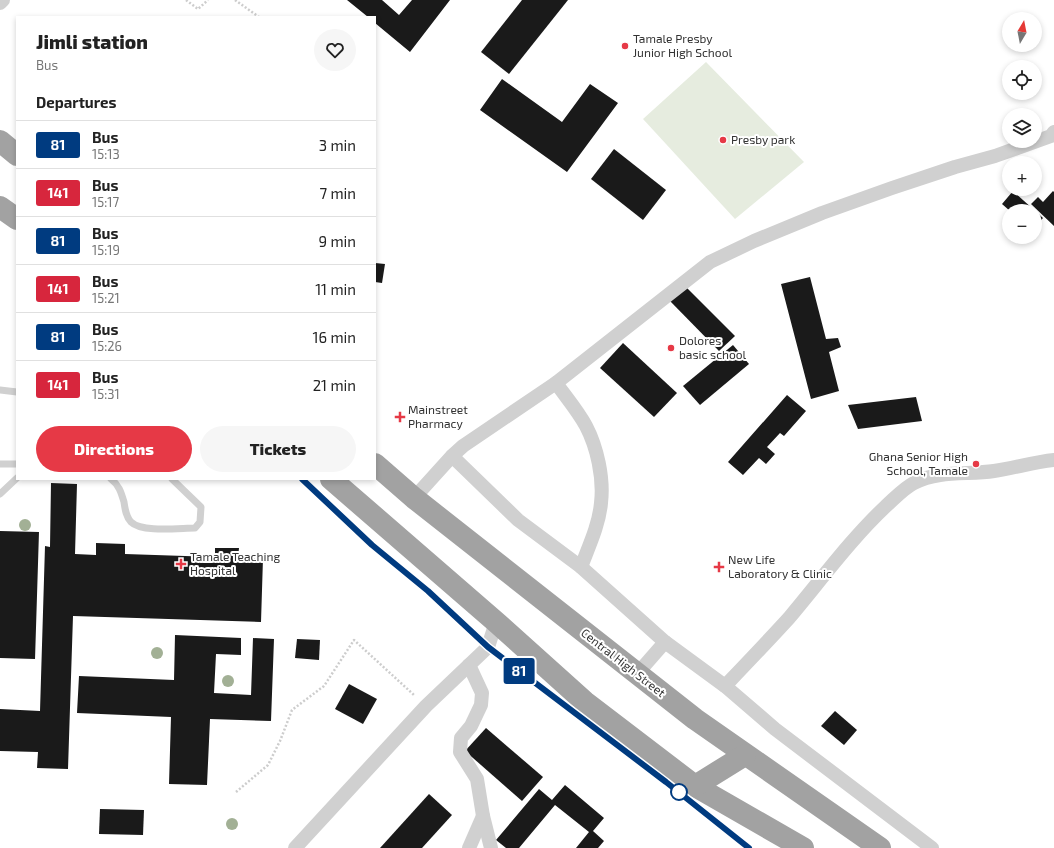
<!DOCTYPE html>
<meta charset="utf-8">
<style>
body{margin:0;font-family:"Exo 2",sans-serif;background:#f6f6f6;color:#222;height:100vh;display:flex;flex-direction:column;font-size:15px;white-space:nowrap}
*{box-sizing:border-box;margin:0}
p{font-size:13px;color:#767676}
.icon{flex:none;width:22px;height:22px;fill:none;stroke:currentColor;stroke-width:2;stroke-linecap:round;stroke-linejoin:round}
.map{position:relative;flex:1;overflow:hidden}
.details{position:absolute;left:16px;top:16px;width:360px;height:464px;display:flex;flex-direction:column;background:#fff;border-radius:0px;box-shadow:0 2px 6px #0003}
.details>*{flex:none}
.badge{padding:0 8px;border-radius:3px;font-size:14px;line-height:26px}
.needle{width:26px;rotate:10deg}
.buttons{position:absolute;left:1002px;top:12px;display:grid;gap:8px}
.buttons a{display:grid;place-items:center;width:40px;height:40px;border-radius:50%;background:#fff;box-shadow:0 2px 6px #0003;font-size:20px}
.map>.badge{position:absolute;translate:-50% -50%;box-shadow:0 0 0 2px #fff}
h2{padding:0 20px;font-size:15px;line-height:36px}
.round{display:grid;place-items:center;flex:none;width:42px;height:42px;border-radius:21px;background:#f6f6f6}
.headline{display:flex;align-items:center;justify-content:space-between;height:68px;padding:0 20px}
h1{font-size:19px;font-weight:800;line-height:30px}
.button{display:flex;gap:8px;margin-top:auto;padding:8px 20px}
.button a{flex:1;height:46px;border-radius:24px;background:#e63946;color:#fff;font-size:16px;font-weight:800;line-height:46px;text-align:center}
.button a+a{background:#f6f6f6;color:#222}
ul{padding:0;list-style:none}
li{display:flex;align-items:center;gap:12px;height:48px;padding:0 20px;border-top:1px solid #e0e0e0}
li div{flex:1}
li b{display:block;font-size:15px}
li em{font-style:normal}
li .badge{min-width:44px;font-weight:700;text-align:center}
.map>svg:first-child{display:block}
</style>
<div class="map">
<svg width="1054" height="848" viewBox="0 0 1054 848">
<rect width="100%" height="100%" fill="#fff"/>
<path fill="#e6ecdf" d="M706,62L804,162L735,219L643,119Z"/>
<g fill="#1a1a1a">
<path d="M347,0H382L399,15L412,0H450L410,52L375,23V17H368Z"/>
<path d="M522,0H568L509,74L481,52Z"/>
<path d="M502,79L562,122L590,84L618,103L567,172L480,110Z"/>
<path d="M614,149L666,190L643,220L591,179Z"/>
<path d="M1013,191L1043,218L1035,227V211H1010L1002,204Z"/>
<path d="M1053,191L1054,192V226L1031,204L1038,197L1043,202Z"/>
<path d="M375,263L385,264L382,283L375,282Z"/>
<path d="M810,277L826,339L838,338L841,347L829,352L839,391L811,399L781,284Z"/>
<path d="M685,286L735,336L719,351L670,301Z"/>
<path d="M623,343L677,393L654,417L600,368Z"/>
<path d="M733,345L749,364L700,405L683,386Z"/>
<path d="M787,395L806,411L784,436L780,433L767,447L775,454L766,464L759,458L743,475L728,462Z"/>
<path d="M916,397L922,421L858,429L848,405Z"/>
<path d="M51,483L77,484L75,554L96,555V543L125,544V554L215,557V548H239L238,558H263L261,622L73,616L68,769L37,768L38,752L0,751V709L40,711L45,546L50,547Z"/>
<path d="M0,531L39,532L35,659L0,658Z"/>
<path d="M175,635L241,638V655L216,654L214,693L251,695L253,638L274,639L271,721L210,719L207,785L169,784L171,717L77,713L79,676L174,680Z"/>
<path d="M297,639L320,640L319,660L295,658Z"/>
<path d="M349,684L377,699L363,724L335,709Z"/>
<path d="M835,711L857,730L844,745L821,726Z"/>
<path d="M486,728L543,777L522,801L465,751Z"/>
<path d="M565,785L604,818L593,831L604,841L598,848H576L589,832L555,805L519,848H506L496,840L539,789L552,800Z"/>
<path d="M429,794L452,815L422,848H380Z"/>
<path d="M100,809L144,810L143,835L99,834Z"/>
</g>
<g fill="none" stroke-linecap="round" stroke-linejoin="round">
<g stroke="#cdcdcd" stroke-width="2.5" stroke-dasharray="2 2" stroke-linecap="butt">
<path d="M186,0L198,9L208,0"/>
<path d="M235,0L259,17"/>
<path d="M236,792L268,765L280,741L292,710L324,686L354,640L414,695"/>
</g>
<g stroke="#d0d0d0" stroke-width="7">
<path d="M0,390L17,392"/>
<path d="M0,464H17"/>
<path d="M111,479C119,485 121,492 124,502C125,509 126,517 131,522C142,533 180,528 195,528L200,522L201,507L172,479"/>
<path d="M302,479L372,545L428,591L488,647L666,781L749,848"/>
<path d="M0,494L17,478"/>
</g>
<g stroke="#d0d0d0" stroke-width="14">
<path d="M0,3L3,0"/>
<path d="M556,383C566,397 578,411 586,426C597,447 604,478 601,503C599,525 589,546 581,567"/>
<path d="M452,456L518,520L581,567L665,642L725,686L775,729L932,848"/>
<path d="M414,498L452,456L463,446L556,383L710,262L754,241L822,213L892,188L955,167L995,156L1051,136L1054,132"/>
<path d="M469,665L482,693L481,705L471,726L461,738L460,752L477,779L483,816L491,848"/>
<path d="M637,674L665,642"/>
<path d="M725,686C746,664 768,641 789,618C821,580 850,540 886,506C895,498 904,488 914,483C939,470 968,475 994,471C1014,468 1034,462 1054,460"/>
<path d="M295,848L426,706L488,647L496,622"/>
<path d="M469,848L483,816"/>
</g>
<g stroke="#a2a2a2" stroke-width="22">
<path d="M0,141L17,155"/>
<path d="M0,207L17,219"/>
<path d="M375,464L414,498L695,719L880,848"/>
<path d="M331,479L496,622L585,702L695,786L803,848"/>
<path d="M695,786L745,755"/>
</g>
</g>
<g fill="#a2b095">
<circle cx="25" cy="525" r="6"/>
<circle cx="157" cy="653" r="6"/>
<circle cx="228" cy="681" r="6"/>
<circle cx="232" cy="824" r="6"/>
</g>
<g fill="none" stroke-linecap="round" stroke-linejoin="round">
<g stroke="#fff" stroke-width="9">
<path id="line" d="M302,479L372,545L428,591L488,647L666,782L749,848"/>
</g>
<use href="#line" stroke="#003b80" stroke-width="6"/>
</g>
<g fill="#e63946" stroke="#fff" stroke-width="1.5">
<circle cx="625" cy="46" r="4"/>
<circle cx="723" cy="140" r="4"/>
<circle cx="671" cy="348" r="4"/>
<path d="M398 411h4v4h4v4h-4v4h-4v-4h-4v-4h4z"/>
<circle cx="976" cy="464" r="4"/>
<path d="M179 558h4v4h4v4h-4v4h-4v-4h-4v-4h4z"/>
<path d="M717 561h4v4h4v4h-4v4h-4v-4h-4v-4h4z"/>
</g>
<circle fill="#fff" stroke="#003b80" stroke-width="2" cx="679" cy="792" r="8"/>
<g text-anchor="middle" stroke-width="4" stroke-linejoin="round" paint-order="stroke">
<g font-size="12" fill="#333" stroke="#fff" text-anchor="start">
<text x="633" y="43">Tamale Presby<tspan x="633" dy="14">Junior High School</tspan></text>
<text x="731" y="144">Presby park</text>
<text x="679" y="345">Dolores<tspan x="679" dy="14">basic school</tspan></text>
<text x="408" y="414">Mainstreet<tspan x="408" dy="14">Pharmacy</tspan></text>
<text x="968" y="461" text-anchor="end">Ghana Senior High<tspan x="968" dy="14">School, Tamale</tspan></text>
<text x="190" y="561">Tamale Teaching<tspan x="190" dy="14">Hospital</tspan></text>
<text x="728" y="564">New Life<tspan x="728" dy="14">Laboratory &amp; Clinic</tspan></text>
</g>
<g font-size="12" fill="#333" stroke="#fff">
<text transform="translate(623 663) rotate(38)" y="4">Central High Street</text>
</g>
</g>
</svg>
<div class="buttons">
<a><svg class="needle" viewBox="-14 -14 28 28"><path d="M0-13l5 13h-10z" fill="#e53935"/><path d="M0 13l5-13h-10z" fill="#767676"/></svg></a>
<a><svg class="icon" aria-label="locate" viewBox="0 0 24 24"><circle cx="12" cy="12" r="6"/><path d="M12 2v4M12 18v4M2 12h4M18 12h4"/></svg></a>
<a><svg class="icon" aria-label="layers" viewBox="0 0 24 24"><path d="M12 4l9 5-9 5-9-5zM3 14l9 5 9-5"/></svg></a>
<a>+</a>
<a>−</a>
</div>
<b class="badge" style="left:519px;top:671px;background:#003b80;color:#fff">81</b>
<section class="details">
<div class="headline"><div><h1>Jimli station</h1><p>Bus</p></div><a class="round"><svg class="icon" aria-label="heart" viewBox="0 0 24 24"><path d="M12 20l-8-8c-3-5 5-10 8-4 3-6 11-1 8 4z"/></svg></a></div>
<h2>Departures</h2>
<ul>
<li><span class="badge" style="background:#003b80;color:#fff">81</span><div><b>Bus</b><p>15:13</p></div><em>3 min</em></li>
<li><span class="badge" style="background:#d7263d;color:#fff">141</span><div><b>Bus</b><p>15:17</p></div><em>7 min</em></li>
<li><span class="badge" style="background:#003b80;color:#fff">81</span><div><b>Bus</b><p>15:19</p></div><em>9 min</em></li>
<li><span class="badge" style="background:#d7263d;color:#fff">141</span><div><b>Bus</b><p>15:21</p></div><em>11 min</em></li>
<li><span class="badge" style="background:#003b80;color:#fff">81</span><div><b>Bus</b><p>15:26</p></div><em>16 min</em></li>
<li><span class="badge" style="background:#d7263d;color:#fff">141</span><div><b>Bus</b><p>15:31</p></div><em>21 min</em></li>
</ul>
<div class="button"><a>Directions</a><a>Tickets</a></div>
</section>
</div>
